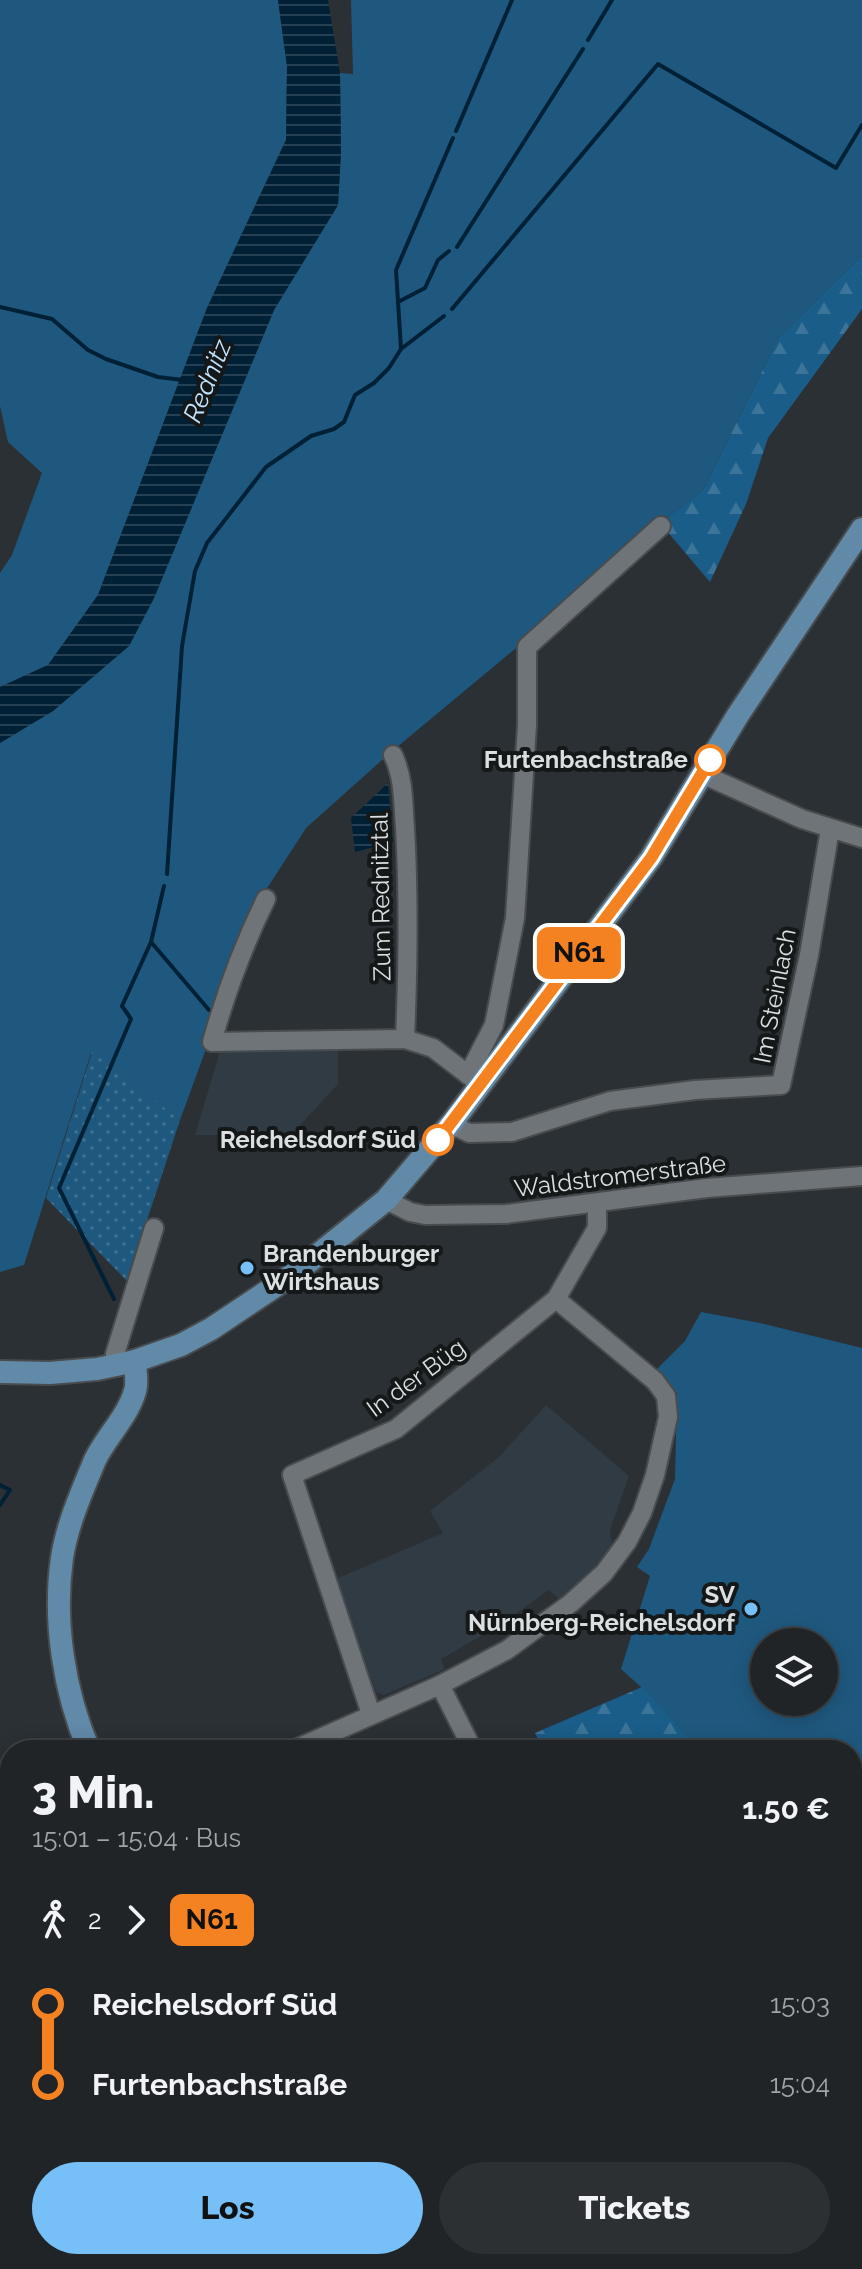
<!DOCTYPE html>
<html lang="de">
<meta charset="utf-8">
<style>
body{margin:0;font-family:Raleway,sans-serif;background:#2d3033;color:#f1f3f6;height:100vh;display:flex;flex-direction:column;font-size:30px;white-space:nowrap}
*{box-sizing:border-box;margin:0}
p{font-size:26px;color:#a2a4a7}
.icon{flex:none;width:44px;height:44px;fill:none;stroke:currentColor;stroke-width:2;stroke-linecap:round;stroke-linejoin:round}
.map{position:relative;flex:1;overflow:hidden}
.side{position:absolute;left:0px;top:1740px;width:862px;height:530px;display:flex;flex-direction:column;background:#202427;border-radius:32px 32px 0 0;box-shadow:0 4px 20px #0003,0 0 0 2px #3d4144}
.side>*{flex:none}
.badge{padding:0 16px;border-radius:12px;font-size:28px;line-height:52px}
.buttons{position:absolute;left:750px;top:1628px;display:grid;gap:16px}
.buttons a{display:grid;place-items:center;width:88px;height:88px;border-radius:50%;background:#202427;box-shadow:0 4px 20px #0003,0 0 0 2px #3d4144;font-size:40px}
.map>.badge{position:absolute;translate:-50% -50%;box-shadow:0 0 0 4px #fff}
.legs{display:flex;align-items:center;gap:12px;height:88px;padding:0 32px;font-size:26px}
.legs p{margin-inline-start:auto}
.headline{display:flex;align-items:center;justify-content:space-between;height:136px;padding:0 32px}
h1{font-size:44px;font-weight:800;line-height:60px}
.cta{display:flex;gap:16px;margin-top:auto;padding:16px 32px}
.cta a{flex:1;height:92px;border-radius:48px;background:#76c0f7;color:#111;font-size:32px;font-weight:800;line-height:92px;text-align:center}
.cta a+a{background:#2d3033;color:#f1f3f6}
ul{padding:0 32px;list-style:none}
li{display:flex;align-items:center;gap:28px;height:80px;font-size:30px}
li i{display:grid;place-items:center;width:12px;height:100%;margin:0 10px;background:currentColor}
li i::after{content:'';width:20px;height:20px;margin:-10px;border:6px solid;border-radius:50%;background:#202427}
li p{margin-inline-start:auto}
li:first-child i{background:linear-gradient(#0000 50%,currentColor 0)}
li:last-child i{background:linear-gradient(currentColor 50%,#0000 0)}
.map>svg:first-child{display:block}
</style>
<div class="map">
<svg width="862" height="2269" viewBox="0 0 862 2269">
<defs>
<pattern id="industrial-furrows" width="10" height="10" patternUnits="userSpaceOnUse" patternTransform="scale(2)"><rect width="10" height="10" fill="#313b43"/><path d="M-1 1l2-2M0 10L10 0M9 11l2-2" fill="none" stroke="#4e575e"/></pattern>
<pattern id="forest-firs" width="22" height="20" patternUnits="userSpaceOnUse" patternTransform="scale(2)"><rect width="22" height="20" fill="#1a5d88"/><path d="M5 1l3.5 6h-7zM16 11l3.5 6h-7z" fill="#3b7498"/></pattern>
<pattern id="garden-dots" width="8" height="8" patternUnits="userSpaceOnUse" patternTransform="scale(2)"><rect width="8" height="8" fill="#1f587e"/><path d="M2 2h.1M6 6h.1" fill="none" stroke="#3f7090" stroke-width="1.8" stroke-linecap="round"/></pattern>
<pattern id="water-rules" width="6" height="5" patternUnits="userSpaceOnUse" patternTransform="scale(2)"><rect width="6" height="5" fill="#002036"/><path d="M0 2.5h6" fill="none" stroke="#254053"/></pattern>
</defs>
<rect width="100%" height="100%" fill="#2b3034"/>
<g fill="#313b43">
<path d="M338,1050V1084L291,1135H195L220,1051Z"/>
<path d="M546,1405L629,1476L610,1530L612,1545L592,1570L559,1599L549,1590L500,1625L441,1659L445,1669L384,1695L376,1692L336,1579L443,1533L430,1511L499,1457Z"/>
</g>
<path fill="url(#industrial-furrows)" d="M862,2143V2269H781L769,2260H852V2147Z"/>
<g fill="#1f587e" fill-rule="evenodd">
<path d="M0,0H278L287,66L286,140L207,308L98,595L48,665L0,687V573L12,555L42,473L8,442L0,406Z"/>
<path d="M351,0H862V256L779,337L703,490L660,523L545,624L391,752L306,828L262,896L180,1120L91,1053L24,1265L0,1272V743L53,711L129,646L154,598L274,310L338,205L341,152L340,73L353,74Z"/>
<path d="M701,1312L760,1323L862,1348V1836L857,1847L852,1844V1750H699L642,1688L621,1669L650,1576L637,1567L649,1549L675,1479L677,1393L656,1370L685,1341ZM764,1642H824V1702H764Z"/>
<path d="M0,2058L10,2071V2260H293L330,2269H0Z"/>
<path d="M454,2260H767L780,2269H418Z"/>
</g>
<g fill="url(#forest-firs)">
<path d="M862,256V309L768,438L746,504L710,582L660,523L703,490L779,337Z"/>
<path d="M642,1687L699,1750H544L535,1733Z"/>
<path d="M862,1836V2143L852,2147V1844L857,1846Z"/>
</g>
<g fill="url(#garden-dots)">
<path d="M92,1052L180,1120L127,1281L46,1198Z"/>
<path d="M0,1858L10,1878V2036L0,2028Z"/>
</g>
<g fill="url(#water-rules)">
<path d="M278,0H328L340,73L341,152L338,205L274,310L154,598L129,646L53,711L0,743V687L48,665L98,595L207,308L286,140L287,66Z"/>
<path d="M388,783L393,842L355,852L351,818Z"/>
</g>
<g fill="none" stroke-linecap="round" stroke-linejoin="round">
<g stroke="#002036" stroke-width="4">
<path d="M588,40L612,0"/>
<path d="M456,131L512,0"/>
<path d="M457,247L583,49"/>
<path d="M398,302L425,288L438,260L449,251"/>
<path d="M0,307L52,319L88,350L106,359L158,377L183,380"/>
<path d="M452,309L658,64L836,168L862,125"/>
<path d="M401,349L396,270L453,138"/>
<path d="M167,874L182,646L195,571L207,543L266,467L311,436L334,429L344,422L355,395L374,383L389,368L401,349L444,316"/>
<path d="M151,942L209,1010"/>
<path d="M114,1299L59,1188L131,1019L122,1006L151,942L164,886"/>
<path d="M0,1485L10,1490L0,1505"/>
<path d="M0,2223L10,2254"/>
<path d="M12,2260L15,2269"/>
<path d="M238,2260L278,2269"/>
<path d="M158,2269L160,2260"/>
</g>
<g stroke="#484c4e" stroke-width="22">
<g id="minor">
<path d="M393,755C404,778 403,803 405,828C409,898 408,968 405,1039"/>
<path d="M702,774L802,819L862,838"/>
<path d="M266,899C243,946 226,992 212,1042L405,1039L433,1048L475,1080"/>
<path d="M468,1075L494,1025L515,918L527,725V647L661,526"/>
<path d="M451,1124L469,1133L512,1132L610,1101L695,1090L781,1085L809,955L830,829"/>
<path d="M386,1200L410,1212L425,1215L506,1214L707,1188L862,1176"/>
<path d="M116,1366L115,1354L154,1228"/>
<path d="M440,1685L473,1750"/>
<path d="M371,1714L292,1475L396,1429L556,1299L597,1228V1203"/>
<path d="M293,1750L440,1685L507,1650L571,1603L604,1573L627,1542L642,1513L655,1475L668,1417L666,1396L655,1381L556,1299"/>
<path d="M852,2154L862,2151"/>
</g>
</g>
<g stroke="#484c4e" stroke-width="26">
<g id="major">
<path d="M0,1372L50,1373L97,1369L135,1361L181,1345L211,1329L295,1273L386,1200L451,1124L651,858L738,715L862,529"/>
<path d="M89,1750C64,1692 53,1621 62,1558C67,1525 82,1491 95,1460C106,1437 128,1416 135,1391C138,1382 135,1371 135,1361"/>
<path d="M738,2260L750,2269"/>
</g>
</g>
<use href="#minor" stroke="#6f7479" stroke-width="18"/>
<use href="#major" stroke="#618aa8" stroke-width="22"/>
</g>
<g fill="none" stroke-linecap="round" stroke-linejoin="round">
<g stroke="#fff" stroke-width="18">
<path id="line-1" d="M438,1140L651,858L710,760"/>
</g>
<use href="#line-1" stroke="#f58220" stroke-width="12"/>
</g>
<g fill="#fff" stroke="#f58220" stroke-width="4">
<circle cx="710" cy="760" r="14"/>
<circle cx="438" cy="1140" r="14"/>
</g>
<g fill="#76c0f7" stroke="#151819" stroke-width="3">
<circle cx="247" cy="1268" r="8"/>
<circle cx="751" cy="1609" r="8"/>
</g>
<g text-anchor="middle" stroke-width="8" stroke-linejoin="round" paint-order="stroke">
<g font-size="24" font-weight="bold" fill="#dcdfe1" stroke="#151819" text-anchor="end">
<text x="688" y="768">Furtenbachstraße</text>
<text x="416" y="1148">Reichelsdorf Süd</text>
</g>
<g font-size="24" fill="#dcdfe1" stroke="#151819">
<text transform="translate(381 897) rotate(-91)" y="8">Zum Rednitztal</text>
<text transform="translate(775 996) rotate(-79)" y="8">Im Steinlach</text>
<text transform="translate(620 1176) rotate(-7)" y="8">Waldstromerstraße</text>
<text transform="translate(416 1378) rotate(-36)" y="8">In der Büg</text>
</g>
<g font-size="24" font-weight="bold" fill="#dcdfe1" stroke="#151819" text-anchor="start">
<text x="263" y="1262">Brandenburger<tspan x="263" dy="28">Wirtshaus</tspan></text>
<text x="735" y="1603" text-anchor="end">SV<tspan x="735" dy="28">Nürnberg-Reichelsdorf</tspan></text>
</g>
<g font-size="26" font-style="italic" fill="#c4e5ff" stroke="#151819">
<text transform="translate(207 381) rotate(-68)" y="9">Rednitz</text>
</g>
</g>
</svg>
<div class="buttons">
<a><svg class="icon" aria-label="layers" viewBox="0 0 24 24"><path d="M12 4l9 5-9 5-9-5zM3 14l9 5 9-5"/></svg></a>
</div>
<b class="badge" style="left:579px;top:953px;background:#f58220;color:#111">N61</b>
<section class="side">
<div class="headline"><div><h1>3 Min.</h1><p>15:01 – 15:04 · Bus</p></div><b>1.50 €</b></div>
<div class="legs"><svg class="icon" aria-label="walk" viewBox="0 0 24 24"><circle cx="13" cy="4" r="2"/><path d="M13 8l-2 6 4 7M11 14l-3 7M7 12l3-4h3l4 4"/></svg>2<svg class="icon" aria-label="forward" viewBox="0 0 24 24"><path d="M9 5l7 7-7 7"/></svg><b class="badge" style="background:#f58220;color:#111">N61</b></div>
<ul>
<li><i style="color:#f58220"></i><b>Reichelsdorf Süd</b><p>15:03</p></li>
<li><i style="color:#f58220"></i><b>Furtenbachstraße</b><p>15:04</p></li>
</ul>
<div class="cta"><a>Los</a><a>Tickets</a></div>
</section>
</div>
